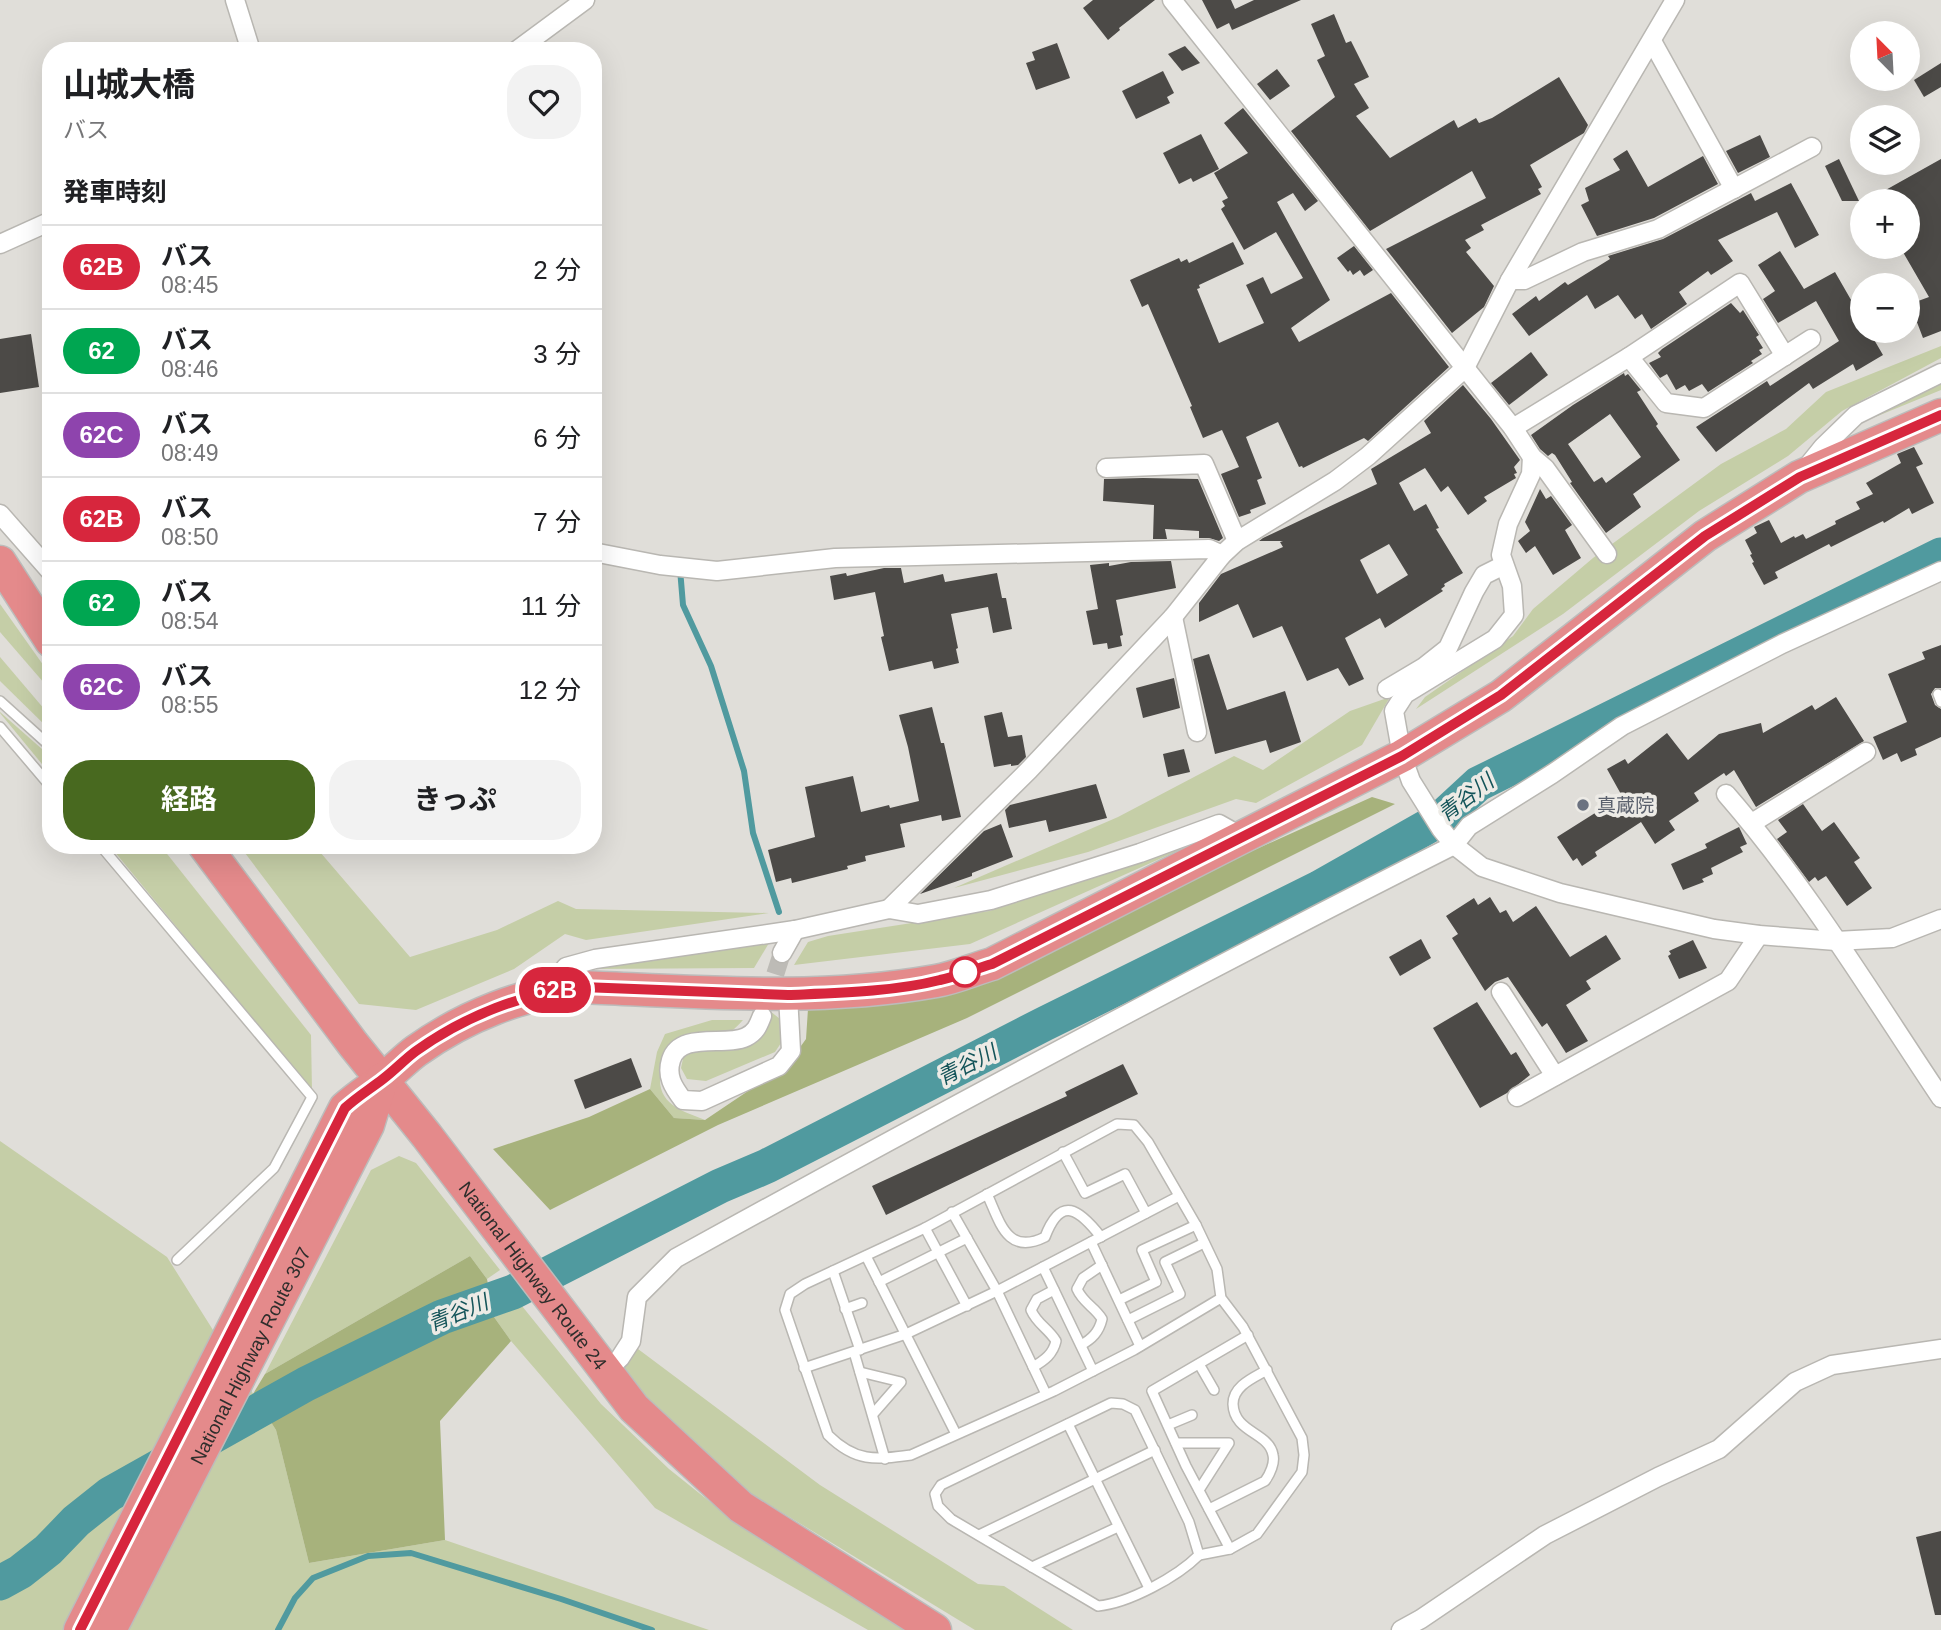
<!DOCTYPE html>
<html lang="ja">
<meta charset="utf-8">
<style>
body{margin:0;font-family:Arial,"Noto Sans JP",sans-serif;background:#f2f2f2;color:#202124;height:100vh;display:flex;flex-direction:column;font-size:26px;white-space:nowrap}
*{box-sizing:border-box;margin:0}
p{font-size:23px;color:#757577}
.icon{flex:none;width:38px;height:38px;fill:none;stroke:currentColor;stroke-width:2;stroke-linecap:round;stroke-linejoin:round}
.map{position:relative;flex:1;overflow:hidden}
.drawer{position:absolute;left:42px;top:42px;width:560px;height:812px;display:flex;flex-direction:column;background:#fff;border-radius:28px;box-shadow:0 7px 28px #0002}
.drawer>*{flex:none}
.badge{padding:0 14px;border-radius:23px;font-size:24px;line-height:46px}
.needle{width:46px;rotate:336deg}
.fabs{position:absolute;left:1850px;top:21px;display:grid;gap:14px}
.fabs a{display:grid;place-items:center;width:70px;height:70px;border-radius:50%;background:#fff;box-shadow:0 7px 28px #0002;font-size:35px}
.map>.badge{position:absolute;translate:-50% -50%;box-shadow:0 0 0 4px #fff}
h2{padding:0 21px;font-size:26px;line-height:63px}
.round{display:grid;place-items:center;flex:none;width:74px;height:74px;border-radius:28px;background:#f2f2f2}
.head{display:flex;align-items:center;justify-content:space-between;height:119px;padding:0 21px}
h1{font-size:33px;font-weight:700;line-height:52px}
.action{display:flex;gap:14px;margin-top:auto;padding:14px 21px}
.action a{flex:1;height:80px;border-radius:28px;background:#48691f;color:#fff;font-size:28px;font-weight:700;line-height:80px;text-align:center}
.action a+a{background:#f2f2f2;color:#202124}
ul{padding:0;list-style:none}
li{display:flex;align-items:center;gap:21px;height:84px;padding:0 21px;border-top:2px solid #e0e0e0}
li div{flex:1}
li b{display:block;font-size:26px}
li em{font-style:normal}
li .badge{min-width:77px;font-weight:700;text-align:center}
.map>svg:first-child{display:block}
</style>
<div class="map">
<svg width="1941" height="1630" viewBox="0 0 1941 1630">
<rect width="100%" height="100%" fill="#e0ded9"/>
<g fill="#c5cea7">
<path d="M1941,346V358L1842,411L1788,456L1699,511L1563,614L1416,709L1425,697L1513,636L1533,609L1593,558L1721,464L1786,429L1826,392Z"/>
<path d="M1941,381V390L1858,424L1879,410Z"/>
<path d="M0,604L51,676V691L0,632Z"/>
<path d="M0,657L51,717V731L0,681Z"/>
<path d="M1390,697L1362,745L1256,803L1236,799L1088,852L954,888L1118,817L1234,756L1263,770L1350,711Z"/>
<path d="M0,712L51,757V775L0,713Z"/>
<path d="M1193,844L970,944L794,965L808,942L828,936L989,911Z"/>
<path d="M109,845H160L311,1035L312,1091Z"/>
<path d="M239,845H314L410,957L497,930L558,901L576,909L769,913L586,940L565,934L514,969L416,1010L359,1004Z"/>
<path d="M769,943L754,968L587,969Z"/>
<path d="M770,1011L780,1019L785,1037L775,1052L706,1081L687,1079L681,1068L684,1054L752,1037Z"/>
<path d="M712,1020H743C739,1024 735,1029 731,1031C699,1044 662,1028 660,1080C660,1106 686,1112 705,1120L674,1118L650,1089L657,1052L665,1034Z"/>
<path d="M0,1141L167,1257L276,1430L309,1563L445,1540L709,1630H0Z"/>
<path d="M399,1156L416,1163L500,1270L487,1279L470,1256L265,1374L371,1170Z"/>
<path d="M522,1306L601,1404L669,1469L744,1529L912,1630H868L655,1508L511,1341L494,1317Z"/>
<path d="M634,1346L820,1485L978,1584L1004,1586L1073,1630H975L745,1490L616,1371Z"/>
</g>
<g fill="#a7b27c">
<path d="M1372,797L1395,804L967,1018L718,1125L550,1210L493,1149L589,1117L650,1089L674,1118L705,1120L788,1064L806,1039L808,1009L954,990L1106,917Z"/>
<path d="M470,1256L487,1279L494,1317L511,1341L440,1421L445,1540L309,1563L276,1430L253,1394L265,1374Z"/>
</g>
<g fill="none" stroke-linecap="round" stroke-linejoin="round">
<g stroke="#509a9f" stroke-width="6">
<path d="M680,569L683,605L711,666L744,771L753,833L779,912"/>
<path d="M278,1630L295,1598L313,1578L368,1556L411,1553L561,1599L652,1630"/>
</g>
<path stroke="#509a9f" stroke-width="35" d="M0,1583L20,1572L48,1550L76,1521L110,1494L306,1384L442,1317L513,1292L720,1186L767,1166L1044,1024L1319,888L1439,820L1478,784L1941,555"/>
</g>
<g fill="#4c4a47" fill-rule="evenodd">
<path d="M1093,0H1155L1119,28L1120,30L1108,40L1083,8Z"/>
<path d="M1202,0H1231L1235,9L1254,0H1301L1232,30L1229,23L1217,29Z"/>
<path d="M1334,14L1346,43L1351,41L1369,77L1354,84L1369,108L1356,116L1390,158L1454,120L1458,128L1476,118L1479,123L1492,118L1559,77L1588,125L1584,133L1530,165L1542,187L1538,189L1541,194L1481,225L1484,230L1465,240L1471,248L1466,252L1494,286L1484,307L1452,333L1386,249L1486,198L1472,171L1370,231L1291,131L1335,97L1317,60L1325,56L1311,24Z"/>
<path d="M1057,43L1070,78L1036,90L1026,63L1035,60L1032,52Z"/>
<path d="M1185,46L1200,63L1182,71L1168,54Z"/>
<path d="M1941,63V87L1924,97L1914,80Z"/>
<path d="M1277,69L1290,86L1270,100L1257,84Z"/>
<path d="M1163,71L1174,93L1167,97L1170,103L1136,119L1122,91Z"/>
<path d="M1243,108L1318,201L1305,211L1293,193L1277,202L1330,300L1291,328L1299,342L1391,293L1449,367L1368,441L1364,438L1303,468L1302,466L1299,467L1278,422L1246,437L1262,478L1257,480L1266,504L1250,510L1251,513L1239,517L1221,474L1239,467L1222,430L1203,438L1190,407L1192,406L1148,304L1142,307L1130,280L1179,258L1181,262L1187,259L1189,263L1233,242L1244,264L1199,285L1200,288L1197,289L1219,343L1264,323L1246,285L1263,277L1271,294L1303,278L1276,232L1244,250L1221,209L1225,206L1222,201L1228,198L1214,173L1248,153L1224,123Z"/>
<path d="M1201,134L1219,169L1193,182L1191,178L1179,184L1163,153Z"/>
<path d="M1760,135L1770,157L1738,173L1726,151Z"/>
<path d="M1627,150L1648,187L1703,156L1718,184L1654,218L1597,236L1581,205L1589,201L1585,188L1620,170L1613,159Z"/>
<path d="M1839,159L1859,201H1842L1825,166Z"/>
<path d="M1941,159V331L1923,338L1910,304L1929,297L1900,247H1908V201H1866Z"/>
<path d="M1791,183L1819,235L1795,248L1777,212L1718,240L1733,261L1711,275L1708,271L1679,292L1687,304L1651,329L1642,314L1635,319L1618,295L1595,309L1587,295L1529,336L1512,314L1536,296L1539,301L1565,282L1568,285L1610,259L1608,256L1663,239L1751,193L1755,201Z"/>
<path d="M1354,246L1373,270L1364,276L1360,270L1353,275L1350,270L1348,272L1337,258Z"/>
<path d="M1780,251L1804,289L1835,272L1862,319V331H1869L1883,355L1856,371L1853,364L1813,389L1809,383L1716,452L1696,427L1767,381L1770,386L1839,341L1816,301L1778,323L1763,299L1775,291L1758,265Z"/>
<path d="M1731,303L1740,313L1743,310L1759,335L1756,337L1763,348L1759,350L1762,354L1751,361L1753,363L1708,392L1702,384L1689,391L1685,385L1676,390L1667,374L1660,378L1649,363L1661,357L1658,353L1662,349Z"/>
<path d="M31,334L39,387L0,393V339Z"/>
<path d="M1531,352L1548,375L1509,405L1491,383Z"/>
<path d="M1624,373L1625,376L1628,374L1641,390L1637,392L1658,424L1656,426L1680,460L1633,494L1641,507L1606,533L1570,483L1572,482L1555,455L1552,453L1548,456L1540,449L1531,435L1573,405ZM1610,414L1641,457L1606,483L1602,477L1594,482L1568,444Z"/>
<path d="M1463,385L1491,419L1520,460L1514,467L1517,473L1514,474L1516,478L1484,497L1487,501L1468,515L1448,486L1441,492L1425,468L1399,483L1414,511L1426,504L1439,528L1436,529L1463,573L1444,584L1445,586L1441,589L1443,591L1385,628L1380,618L1345,638L1364,679L1349,686L1338,668L1307,681L1282,626L1253,638L1238,604L1199,622V603L1221,574L1283,547L1280,542L1283,541H1259L1263,538L1377,484L1371,469L1431,433L1424,421ZM1389,544L1408,575L1377,594L1360,560Z"/>
<path d="M1914,447L1923,464L1916,467L1934,503L1912,514L1909,508L1884,523L1883,521L1831,547L1829,544L1775,572L1778,578L1764,585L1752,563L1754,562L1750,555L1752,554L1745,540L1757,533L1754,527L1769,520L1781,543L1794,536L1795,538L1803,534L1806,539L1836,524L1835,521L1860,509L1856,502L1873,494L1866,483L1901,463L1897,454Z"/>
<path d="M1143,478L1198,479L1223,538L1219,541L1209,538H1199V531L1165,529L1167,539H1153L1154,505L1103,501L1104,479Z"/>
<path d="M1540,489L1546,499L1551,496L1572,525L1565,530L1581,558L1553,575L1535,546L1526,553L1518,541L1530,531L1525,522Z"/>
<path d="M1171,561L1176,588L1116,600L1123,635L1120,636L1122,646L1108,649L1107,643L1093,645L1086,611L1098,609L1090,565L1109,563V566L1131,562Z"/>
<path d="M884,568H901L904,583L943,574L945,582L997,573L1002,598H1006L1012,629L993,633L988,607L951,614L958,648L956,649L959,663L934,669L932,661L889,671L881,637L884,636L875,592L834,600L830,576L846,573L847,576Z"/>
<path d="M1941,645V688H1935L1931,694L1935,705L1941,709V737L1915,749L1917,755L1901,762L1897,753L1883,760L1873,737L1907,722L1888,674L1925,659L1922,652Z"/>
<path d="M1209,654L1227,710L1285,691L1301,742L1270,753L1266,740L1215,754L1193,659Z"/>
<path d="M1174,678L1180,708L1143,718L1136,688Z"/>
<path d="M1836,697L1864,741L1756,807L1734,770L1726,776L1724,773L1694,793L1699,801L1669,821L1675,830L1655,844L1641,822L1595,852L1597,856L1582,866L1577,858L1573,861L1557,837L1622,796L1607,769L1625,759L1628,764L1667,733L1688,760L1719,734L1761,723L1763,733L1812,705L1815,710Z"/>
<path d="M932,707L941,743H944L961,817L942,821L941,815L900,824L905,847L865,856L866,861L847,866L848,869L792,883L791,878L776,882L768,850L815,837L805,787L853,776L861,812L889,805L890,808L919,801L908,747L899,715Z"/>
<path d="M1002,712L1008,737L1022,735L1026,757L1018,765L1011,766V764L994,767L984,716Z"/>
<path d="M1184,749L1190,772L1168,777L1163,754Z"/>
<path d="M1096,784L1107,818L1049,832L1046,820L1009,828L1005,810L1010,805Z"/>
<path d="M1803,804L1822,831L1834,822L1860,858L1854,862L1872,888L1847,906L1826,876L1818,881L1815,877L1809,882L1777,839L1787,832L1778,820Z"/>
<path d="M1001,824L1013,857L972,873V876L920,894L984,831Z"/>
<path d="M1739,827L1747,844L1740,847L1743,852L1711,868L1713,874L1702,879L1704,882L1683,890L1671,864L1707,848L1705,844Z"/>
<path d="M1490,897L1500,913L1506,910L1513,922L1536,906L1570,957L1606,935L1621,959L1586,981L1591,989L1566,1005L1588,1041L1566,1053L1547,1023L1542,1027L1508,977L1495,982L1485,991L1452,938L1458,934L1446,916L1474,898L1478,905Z"/>
<path d="M1421,939L1431,958L1400,976L1389,957Z"/>
<path d="M1693,940L1707,968L1679,979L1668,956L1671,954L1669,951Z"/>
<path d="M1477,1002L1511,1055L1516,1052L1530,1075L1507,1093L1480,1108L1433,1028Z"/>
<path d="M631,1058L642,1087L585,1109L574,1080Z"/>
<path d="M1123,1064L1138,1094L886,1215L872,1186L1067,1096L1065,1092Z"/>
<path d="M1941,1531V1615H1935L1916,1537Z"/>
</g>
<g fill="none" stroke-linecap="round" stroke-linejoin="round">
<path stroke="#bdbbb6" stroke-width="18" stroke-dasharray="18 9" stroke-linecap="butt" d="M767,1000L782,953"/>
<g stroke="#b9b7b2" stroke-width="12">
<g id="lane">
<path d="M1938,694L1941,702"/>
<path d="M0,701L51,747"/>
<path d="M0,727L51,787"/>
<path d="M100,845L312,1097L274,1168L177,1260"/>
<path d="M1063,1152L1085,1193L1125,1174L1146,1213"/>
<path d="M987,1194C1000,1222 1007,1256 1045,1237C1061,1195 1079,1209 1101,1237"/>
<path d="M952,1212L997,1291L1046,1394"/>
<path d="M925,1228L967,1306"/>
<path d="M1091,1242L1140,1346"/>
<path d="M866,1256L956,1434"/>
<path d="M1043,1267L1093,1371"/>
<path d="M833,1271L860,1350"/>
<path d="M879,1282L967,1238"/>
<path d="M1119,1300L1156,1282L1142,1250L1196,1225"/>
<path d="M845,1309L862,1303"/>
<path d="M1128,1320L1180,1294L1165,1262L1204,1243"/>
<path d="M1081,1345C1092,1339 1099,1332 1102,1319C1095,1307 1083,1303 1077,1289L1083,1278L1102,1265"/>
<path d="M854,1352L885,1459"/>
<path d="M1199,1364L1214,1390"/>
<path d="M1033,1367C1045,1360 1053,1354 1056,1341C1048,1328 1037,1324 1031,1310L1037,1299L1054,1290"/>
<path d="M804,1368L906,1334L997,1291L1179,1196"/>
<path d="M860,1372L901,1382L873,1414"/>
<path d="M1111,1403L1123,1404L1135,1410L1189,1522L1199,1555C1177,1577 1129,1603 1098,1606L951,1519L938,1506L935,1494L941,1485Z"/>
<path d="M1068,1424L1149,1588"/>
<path d="M1168,1425L1192,1415"/>
<path d="M1176,1443H1229L1199,1490"/>
<path d="M1209,1509L1265,1481C1270,1474 1275,1463 1273,1455C1269,1432 1234,1433 1233,1404C1233,1386 1253,1378 1267,1370"/>
<path d="M979,1535L1155,1450"/>
<path d="M1230,1549L1186,1466L1152,1391L1248,1335"/>
<path d="M1199,1555L1230,1549L1257,1534L1302,1472L1304,1455L1302,1438L1243,1327L1221,1298L1217,1269L1196,1225L1148,1142L1134,1125L1117,1124L925,1228L805,1284L790,1294L785,1310L828,1435C855,1462 875,1460 911,1455L1054,1391L1134,1350L1221,1298"/>
<path d="M1032,1567L1118,1527"/>
</g>
</g>
<g stroke="#b9b7b2" stroke-width="21">
<g id="street">
<path d="M235,0L251,51"/>
<path d="M1172,0L1513,428L1532,457L1545,468L1607,554"/>
<path d="M1652,41L1734,189"/>
<path d="M516,51L585,0"/>
<path d="M0,244L51,221"/>
<path d="M1510,280H1524L1583,252L1658,229L1812,147"/>
<path d="M1629,357L1666,403L1704,408L1811,339"/>
<path d="M1513,428L1629,357L1740,283L1785,356"/>
<path d="M1532,457L1531,474L1508,524L1501,555L1512,586L1514,615L1495,639L1405,694L1394,711L1402,756L1411,781L1441,829L1454,845L1482,867L1560,893L1714,929L1759,935L1836,941L1892,938L1941,919"/>
<path d="M1106,468L1204,464L1237,541"/>
<path d="M1806,468L1823,447L1856,415L1941,373"/>
<path d="M0,514L51,572"/>
<path d="M593,552L660,565L717,571L835,558L1209,549L1222,555"/>
<path d="M1173,617L1197,732"/>
<path d="M1387,689L1424,667L1448,648L1474,592L1484,575L1504,565"/>
<path d="M1726,794C1807,887 1872,995 1941,1098"/>
<path d="M1752,823L1866,752"/>
<path d="M889,909L1029,770L1173,617L1222,555L1237,541L1335,481L1368,456L1465,368L1510,280L1675,0"/>
<path d="M782,953L795,930"/>
<path d="M548,990L566,967L595,959L795,930L889,909L918,914L991,900L1140,853L1219,824L1235,833L1245,835"/>
<path d="M1501,992L1555,1076"/>
<path d="M762,1016C758,1026 756,1032 746,1037C725,1047 680,1031 671,1060C666,1076 673,1087 683,1100L702,1101L779,1066L791,1051L788,995"/>
<path d="M1517,1097L1728,981L1759,935"/>
<path d="M606,1372L620,1358L631,1341L637,1297L676,1258C933,1116 1192,977 1454,845L1469,826L1552,774L1622,726L1782,644L1941,571"/>
<path d="M1401,1630L1421,1619L1545,1535L1658,1477L1719,1449L1795,1382L1832,1365L1941,1349"/>
</g>
</g>
<g stroke="#bcbcbb" stroke-width="35">
<g id="highway">
<path d="M0,562L51,641"/>
<path id="s1" d="M204,845L353,1044L427,1136L634,1408L741,1507L935,1630"/>
<path d="M80,1630L345,1108C357,1097 370,1089 383,1079C395,1070 405,1059 416,1051C465,1016 523,993 582,987C700,992 818,1002 936,981C955,978 974,969 992,964L1402,756L1501,696L1705,536L1799,477L1941,415"/>
<path id="s2" d="M110,1630L368,1125L382,1079"/>
</g>
</g>
<use href="#lane" stroke="#fff" stroke-width="9"/>
<use href="#street" stroke="#fff" stroke-width="18"/>
<use href="#highway" stroke="#e48a8b" stroke-width="32"/>
</g>
<g fill="none" stroke-linecap="round" stroke-linejoin="round">
<g stroke="#fff" stroke-width="16">
<path id="line" d="M80,1630L345,1108C357,1097 370,1089 383,1079C395,1070 405,1059 416,1051C465,1016 523,993 582,987L788,995C836,993 893,992 940,980C958,976 975,969 992,964L1402,756L1501,695L1705,536L1800,477L1941,415"/>
</g>
<use href="#line" stroke="#d7263d" stroke-width="10"/>
</g>
<circle fill="#6b7280" stroke="#edebe6" stroke-width="2.5" cx="1583" cy="805" r="7"/>
<circle fill="#fff" stroke="#d7263d" stroke-width="3.5" cx="965" cy="972" r="14"/>
<g text-anchor="middle" stroke-width="7" stroke-linejoin="round" paint-order="stroke">
<g font-size="19" fill="#5b616d" stroke="#edebe6" text-anchor="start">
<text x="1597" y="812">真蔵院</text>
</g>
<g font-size="19" fill="#2f2e2c" stroke="#edebe6">
<text dy="7" stroke="none"><textPath href="#s1" startOffset="542">National Highway Route 24</textPath></text>
<text dy="7" stroke="none"><textPath href="#s2" startOffset="308">National Highway Route 307</textPath></text>
</g>
<g font-size="21" font-style="italic" fill="#145459" stroke="#edebe6">
<text transform="translate(1466 798) rotate(-37)" y="7">青谷川</text>
<text transform="translate(967 1065) rotate(-27)" y="7">青谷川</text>
<text transform="translate(458 1313) rotate(-22)" y="7">青谷川</text>
</g>
</g>
</svg>
<div class="fabs">
<a><svg class="needle" viewBox="-14 -14 28 28"><path d="M0-13l5 13h-10z" fill="#e53935"/><path d="M0 13l5-13h-10z" fill="#757577"/></svg></a>
<a><svg class="icon" aria-label="layers" viewBox="0 0 24 24"><path d="M12 4l9 5-9 5-9-5zM3 14l9 5 9-5"/></svg></a>
<a>+</a>
<a>−</a>
</div>
<b class="badge" style="left:555px;top:990px;background:#d7263d;color:#fff">62B</b>
<section class="drawer">
<div class="head"><div><h1>山城大橋</h1><p>バス</p></div><a class="round"><svg class="icon" aria-label="heart" viewBox="0 0 24 24"><path d="M12 20l-8-8c-3-5 5-10 8-4 3-6 11-1 8 4z"/></svg></a></div>
<h2>発車時刻</h2>
<ul>
<li><span class="badge" style="background:#d7263d;color:#fff">62B</span><div><b>バス</b><p>08:45</p></div><em>2 分</em></li>
<li><span class="badge" style="background:#00a651;color:#fff">62</span><div><b>バス</b><p>08:46</p></div><em>3 分</em></li>
<li><span class="badge" style="background:#8e44ad;color:#fff">62C</span><div><b>バス</b><p>08:49</p></div><em>6 分</em></li>
<li><span class="badge" style="background:#d7263d;color:#fff">62B</span><div><b>バス</b><p>08:50</p></div><em>7 分</em></li>
<li><span class="badge" style="background:#00a651;color:#fff">62</span><div><b>バス</b><p>08:54</p></div><em>11 分</em></li>
<li><span class="badge" style="background:#8e44ad;color:#fff">62C</span><div><b>バス</b><p>08:55</p></div><em>12 分</em></li>
</ul>
<div class="action"><a>経路</a><a>きっぷ</a></div>
</section>
</div>
